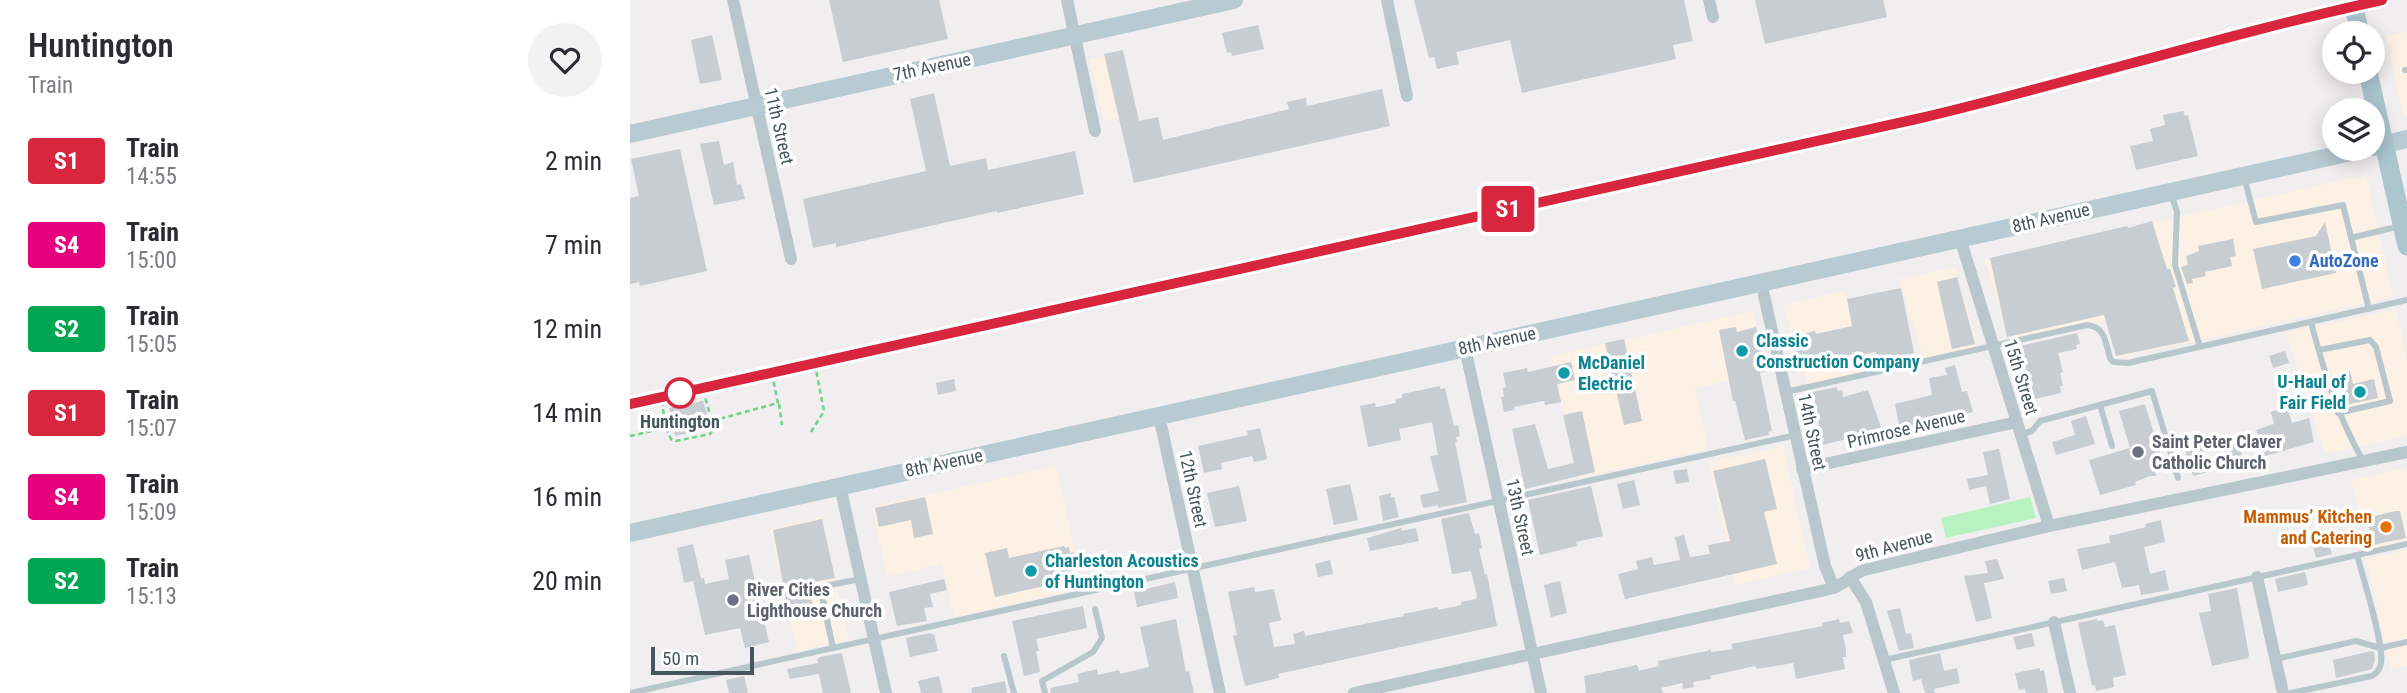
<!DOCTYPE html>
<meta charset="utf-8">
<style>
body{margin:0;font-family:"Roboto Condensed",sans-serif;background:#f2f2f3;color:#2b2b33;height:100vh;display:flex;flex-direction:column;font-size:26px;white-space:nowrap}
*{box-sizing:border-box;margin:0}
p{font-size:23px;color:#7c7c81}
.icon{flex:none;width:38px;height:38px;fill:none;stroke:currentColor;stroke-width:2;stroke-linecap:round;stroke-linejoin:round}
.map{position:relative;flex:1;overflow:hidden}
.drawer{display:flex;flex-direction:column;background:#fff;width:630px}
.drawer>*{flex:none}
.badge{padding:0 14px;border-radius:5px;font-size:24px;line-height:46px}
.tools{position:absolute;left:1692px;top:21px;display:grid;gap:14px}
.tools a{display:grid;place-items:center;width:63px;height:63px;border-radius:50%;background:#fff;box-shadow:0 4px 18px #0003;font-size:35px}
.scale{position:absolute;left:21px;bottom:18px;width:103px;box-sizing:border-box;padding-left:7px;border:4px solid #45575d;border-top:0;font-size:19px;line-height:24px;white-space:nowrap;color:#45575d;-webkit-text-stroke:5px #fff;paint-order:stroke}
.map>.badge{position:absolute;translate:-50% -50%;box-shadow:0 0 0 4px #fff}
.round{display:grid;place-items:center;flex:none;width:74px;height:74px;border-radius:37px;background:#f2f2f3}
.summary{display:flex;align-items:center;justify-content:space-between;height:119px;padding:0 28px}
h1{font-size:33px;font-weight:600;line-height:52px}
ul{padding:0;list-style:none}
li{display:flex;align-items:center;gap:21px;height:84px;padding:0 28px}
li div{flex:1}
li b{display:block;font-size:26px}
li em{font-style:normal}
li .badge{min-width:77px;font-weight:700;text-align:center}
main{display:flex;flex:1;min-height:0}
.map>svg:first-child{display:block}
</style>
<main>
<section class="drawer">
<div class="summary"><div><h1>Huntington</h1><p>Train</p></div><a class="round"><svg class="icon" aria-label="heart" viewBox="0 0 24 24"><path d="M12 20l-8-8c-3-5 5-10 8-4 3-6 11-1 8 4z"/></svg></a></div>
<ul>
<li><span class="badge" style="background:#d7263d;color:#fff">S1</span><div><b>Train</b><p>14:55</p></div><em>2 min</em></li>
<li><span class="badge" style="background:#e6007e;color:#fff">S4</span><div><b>Train</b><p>15:00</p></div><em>7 min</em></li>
<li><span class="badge" style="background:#00a651;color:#fff">S2</span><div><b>Train</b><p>15:05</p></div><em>12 min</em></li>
<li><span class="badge" style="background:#d7263d;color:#fff">S1</span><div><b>Train</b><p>15:07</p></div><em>14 min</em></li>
<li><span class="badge" style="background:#e6007e;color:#fff">S4</span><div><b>Train</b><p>15:09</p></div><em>16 min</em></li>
<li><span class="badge" style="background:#00a651;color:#fff">S2</span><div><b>Train</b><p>15:13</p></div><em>20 min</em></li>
</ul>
</section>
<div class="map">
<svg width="1777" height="693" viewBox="0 0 1777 693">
<rect width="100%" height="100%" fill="#f1eeef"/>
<g fill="#fdf1e6">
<path d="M1777,32V115L1773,116L1756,36Z"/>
<path d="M494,52L507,113L474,121L460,59Z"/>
<path d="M1736,175L1763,297L1487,358L1475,320L1380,341L1355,260Z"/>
<path d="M1324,267L1349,348L1294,360L1269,279Z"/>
<path d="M1214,291L1239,372L1178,385L1153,305Z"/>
<path d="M1766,309L1777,359V436L1695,454L1656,333Z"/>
<path d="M1123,311L1136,373L1065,388L1078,449L948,478L921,356Z"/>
<path d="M1153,446L1180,568L1106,585L1079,462Z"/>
<path d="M426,466L453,588L324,617L312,564L257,576L242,507Z"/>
<path d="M1777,468V542L1741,550L1721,480Z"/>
<path d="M192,517L219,640L167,651L140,529Z"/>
<path d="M1777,550V666L1761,669L1736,559Z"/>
</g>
<path fill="#b9f2c1" d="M1400,497L1406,518L1316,538L1311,518Z"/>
<g fill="#c7cdd1">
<path d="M199,0H309L318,39L213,62Z"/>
<path d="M784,0H1054L1063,41L1043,45L1046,59L892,93L880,40L826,52L829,64L807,69L804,57L799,58Z"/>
<path d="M1125,0H1253L1257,17L1135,44Z"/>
<path d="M628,25L634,49L602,56L601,52L597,53L592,33Z"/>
<path d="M82,35L92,80L70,84L61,40Z"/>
<path d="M493,50L509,121L528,117L533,140L659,109L657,102L676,98L677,106L752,89L760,126L504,183L474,54Z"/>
<path d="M304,93L320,166L356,158L358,170L445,151L454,194L367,213V211L206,247V243L183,248L173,199L296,171L280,99Z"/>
<path d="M1553,111L1555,116L1558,115L1568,156L1506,170L1500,146L1523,141L1520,129L1535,125L1533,115Z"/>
<path d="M89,141L94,165L103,162L107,185L111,184L115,199L84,205L70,144Z"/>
<path d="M50,149L77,271L10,286L9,282L0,284V198L9,196L1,159Z"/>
<path d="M1522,221L1537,269H1540L1546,287L1543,288L1559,341L1486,356L1474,315L1377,337L1360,258L1497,226L1498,228Z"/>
<path d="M1695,222L1706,273L1632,289L1623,249L1686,236Z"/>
<path d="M1603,239L1606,256L1600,257L1602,266L1575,272L1576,276L1562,279L1563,283L1557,284L1551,267L1558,265L1556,256L1569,251L1568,246Z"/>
<path d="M1327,277L1345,344L1322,349L1307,282Z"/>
<path d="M1271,288L1284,353L1252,362L1248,361L1246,352L1233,354V352L1169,366L1163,336L1185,331L1186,334L1222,326L1217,299Z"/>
<path d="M1106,327L1107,332L1126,327L1135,372L1130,373L1142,431L1138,432L1139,435L1115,440L1105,401H1103L1089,330Z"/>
<path d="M1447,333L1450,344L1446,345L1447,349L1428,353L1433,372L1430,373L1433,386H1430L1431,393L1405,399L1390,346Z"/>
<path d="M994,339L1012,421L994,425L975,343Z"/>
<path d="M1655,351L1659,363L1643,368L1639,356Z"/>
<path d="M941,362L945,380L927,384L931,402L915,405L914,401L884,407L885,410L874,412L871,397H874L873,388L876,387L873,373L897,368L898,372Z"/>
<path d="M1325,365L1332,392L1337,391L1343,412L1327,416L1326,412L1306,418V421L1270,430L1265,404L1302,395L1299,378L1317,375L1315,368Z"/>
<path d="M1720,371L1723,384L1744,379L1748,398L1715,405L1709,374Z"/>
<path d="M324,379L326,391L308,395L306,383Z"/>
<path d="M810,386V389L815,388L824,426L828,425L830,436L826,437L827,442H825L837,502L808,508V505L793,508L790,495L809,491L800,456L808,455L802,422L769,429L771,440L738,447L730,406L745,403L746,407L766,403L765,399L772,398V394Z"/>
<path d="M1207,387L1208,391L1212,390L1213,397L1238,390L1252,430L1193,445L1183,392Z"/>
<path d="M73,401L81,428L45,436L39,408Z"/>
<path d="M1515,404L1531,456L1526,458V476H1520L1505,482L1506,485L1470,495L1459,460L1500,448L1489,411Z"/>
<path d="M1657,407L1662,423L1679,418L1684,442L1635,456L1626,430L1644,424L1641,412Z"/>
<path d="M952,411L965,472L895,489L882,429L905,424L918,469L944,463L933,415Z"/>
<path d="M1456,416L1465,444L1426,455L1422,442L1445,435L1441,421Z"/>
<path d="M630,428L637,458L635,460L624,462L622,456L591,463L592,469L574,473L568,446L618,435L617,431Z"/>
<path d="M1608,439L1615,468L1602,472L1595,443Z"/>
<path d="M1571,445L1578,472L1563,476L1555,450Z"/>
<path d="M1369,449L1380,499L1360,504L1356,486L1339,490L1337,479L1358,475L1353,452Z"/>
<path d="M1135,459L1147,509L1134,512L1147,564L995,599L988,574L1008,569L1006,561L1022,557L1024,565L1050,560L1045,537L1054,535L1060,557L1080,554L1078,545L1100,541L1083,471Z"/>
<path d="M1057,469L1059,482L1046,484L1043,471Z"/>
<path d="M1004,480L1010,505L993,509L987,484Z"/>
<path d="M720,484L728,520L704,525L696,489Z"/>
<path d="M609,486L617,521L585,527L577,493Z"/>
<path d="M961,486L973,536L946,542L947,546L910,555L898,500Z"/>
<path d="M761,493V497H764L769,517L753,521L749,496Z"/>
<path d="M295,497L303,534L284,538L281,520L249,527L245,508Z"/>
<path d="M1765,511H1770L1776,538L1743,545L1737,518Z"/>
<path d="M839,513L845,534L849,533L852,548L849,549L855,575L857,574L867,626L648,674L649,678L615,686L603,636L607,635L598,592L624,587L625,592L644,589L651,620L639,623L644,647L665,644L663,634L674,631L675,636L774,616L773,614L808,607V610L831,605V602L846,599L847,596L841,571L822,574L811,519Z"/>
<path d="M192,519L205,578L178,583L185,615L160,621L143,530Z"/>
<path d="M1531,520L1535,542L1514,547L1520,574L1535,570L1539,590L1511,595L1509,585L1492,588L1485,562L1452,570L1447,549L1480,543L1479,536L1516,527L1515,524Z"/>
<path d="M771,528L772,531L786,528L789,541L740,551L737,538Z"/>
<path d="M1698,541L1702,554L1686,558L1683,546Z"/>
<path d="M63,544L71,579L54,583L47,548Z"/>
<path d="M434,546L435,548L439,547L440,553L444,552L447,564L443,565L444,571L440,572L442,580L365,597L355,553L377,548L379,558Z"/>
<path d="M119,555L139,642L115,648L110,628L75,635L63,581L74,578L75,584L99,579L95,560Z"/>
<path d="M1367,559L1374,579L1354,583L1362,618L1346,622L1334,576L1358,573L1355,561Z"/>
<path d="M700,560L703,574L688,577L685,564Z"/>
<path d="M1675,572L1678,585L1648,592L1645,579Z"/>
<path d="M1434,578L1437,591L1421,594L1418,581Z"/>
<path d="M314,579L317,590L300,594L303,607L294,608L297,621L267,626L259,592Z"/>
<path d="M930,581L937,613L921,617L914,585Z"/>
<path d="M545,582L548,598L507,607L504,592Z"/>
<path d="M1607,588L1619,655L1618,658L1582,666L1569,613L1581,611L1578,594Z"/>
<path d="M453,606L457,628L406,639L409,651H406L410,672L394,676L382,621Z"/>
<path d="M1270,608L1276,634L1281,633L1284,648L1269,651L1257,611Z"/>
<path d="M546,619L556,672L559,671L564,693H421L420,688L449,682L447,674L467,669L468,675L489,670L490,674L519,667L510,627Z"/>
<path d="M1209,619L1210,623L1219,621L1223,633L1213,635L1216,650V657H1213L1215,669L1166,679L1163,663L1127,669L1125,666L1080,676L1081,679L1063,682L1064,687L1053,689L1052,683L1031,688L1033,693H956L954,676L1007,665L1009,671L1029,666L1028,661L1081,650V652L1103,649L1101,644L1193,626L1192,623Z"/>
<path d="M1467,619V621L1473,620L1475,627L1485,625L1496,675L1483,678L1484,687L1466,691L1465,685L1462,686L1448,623Z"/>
<path d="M300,633V634H304L308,651L280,657L276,638Z"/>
<path d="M1402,633L1405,646L1387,650L1383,637Z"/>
<path d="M1741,651L1744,652L1745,660L1742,669L1706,678L1703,660Z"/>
<path d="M212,653L221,693H193L189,674L160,679L157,669L188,663L187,659L190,657Z"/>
<path d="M1310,653L1314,671L1327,668L1330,683L1304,689L1305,693H1295L1291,679L1283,681L1279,660Z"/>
<path d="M1410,668V671L1414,670L1418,693H1396L1395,689L1389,690L1385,673Z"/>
<path d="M114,676L118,693H99L96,680Z"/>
<path d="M309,676L313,693H291L288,681Z"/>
<path d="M375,681L377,693H342L341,688Z"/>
</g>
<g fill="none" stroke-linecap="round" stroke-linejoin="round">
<g stroke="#6ed388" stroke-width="2.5" stroke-dasharray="5 3.5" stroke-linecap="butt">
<path d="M149,404L152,425"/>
<path d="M82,421L148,403L143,379"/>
<path d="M36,428L41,439L46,441L80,434L84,428L74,394"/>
<path d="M181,432L194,411L186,370"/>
<path d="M0,436L36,428L32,403"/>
</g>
<g stroke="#b8c7cc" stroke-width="6">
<path d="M1775,70H1777"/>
<path d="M1614,177L1626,222L1713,205L1739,309"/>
<path d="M1541,193L1547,212L1545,265L1570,347"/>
<path d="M1721,238L1770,226"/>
<path d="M1681,322C1695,375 1706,412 1733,461"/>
<path d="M1689,350L1740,340L1746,347L1760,401L1708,413"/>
<path d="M1156,392L1457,325C1475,326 1476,344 1480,358L1483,362L1498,363L1777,300"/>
<path d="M1470,405L1482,446"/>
<path d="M1391,434L1402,431L1410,421L1522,391L1548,478"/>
<path d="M203,648L190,587L230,579"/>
<path d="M374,656L384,693"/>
<path d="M1646,659L1726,641L1750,648L1777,642"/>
<path d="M1254,660L1777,544"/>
<path d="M0,693L1166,435"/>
<path d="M415,693L412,681L463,652L472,638L465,609"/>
<path d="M1661,693L1742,676C1747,673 1750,670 1751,663C1754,644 1733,577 1727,555"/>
</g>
<g stroke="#b8c7cc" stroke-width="12">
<path d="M103,0L161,259"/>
<path d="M437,0L465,131"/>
<path d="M757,0L777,96"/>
<path d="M1079,0L1083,17"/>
<path d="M1330,238L1419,526"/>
<path d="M1131,282L1195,566L1204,588"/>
<path d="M835,348L911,693"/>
<path d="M529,416L590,693"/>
<path d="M1172,469L1387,422"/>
<path d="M210,486L256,693"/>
<path d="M1220,577L1236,602L1264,693"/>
<path d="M1627,577L1653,693"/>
<path d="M1424,622L1440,693"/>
<path d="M724,693L1200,589C1213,586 1221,575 1234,570L1419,526L1777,452"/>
</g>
<g stroke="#b8cbd2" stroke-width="18">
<path d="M0,134L604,0"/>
<path d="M1743,147L1777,139"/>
<path d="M0,533L1735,149"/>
</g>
<g stroke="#abc6cf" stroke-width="19">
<path d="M1725,12L1730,33"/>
<path d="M1738,72L1777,246"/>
</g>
<g stroke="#b0b6b9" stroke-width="7">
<path id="rail" d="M0,404L1333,108L1596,37L1752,0"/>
</g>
<use href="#rail" stroke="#fff" stroke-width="4.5" stroke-dasharray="13" stroke-linecap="butt"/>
</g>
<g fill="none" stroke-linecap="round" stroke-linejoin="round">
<g stroke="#fff" stroke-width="16">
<path id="line" d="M0,404L1291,118C1446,81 1597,34 1752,0"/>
</g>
<use href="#line" stroke="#d7263d" stroke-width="10"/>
</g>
<circle fill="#3f7fe0" stroke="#fff" stroke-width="2.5" cx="1665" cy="261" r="7"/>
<g fill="#0f9aa8" stroke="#fff" stroke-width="2.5">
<circle cx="1112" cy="351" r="7"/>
<circle cx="934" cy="373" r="7"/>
<circle cx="1730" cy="392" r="7"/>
<circle cx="401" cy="571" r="7"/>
</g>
<circle fill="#fff" stroke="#d7263d" stroke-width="3.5" cx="50" cy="393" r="14"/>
<g fill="#6b7280" stroke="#fff" stroke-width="2.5">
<circle cx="1508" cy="452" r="7"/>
<circle cx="103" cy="600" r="7"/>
</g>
<circle fill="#e8710a" stroke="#fff" stroke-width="2.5" cx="1756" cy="527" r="7"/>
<g text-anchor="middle" stroke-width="7" stroke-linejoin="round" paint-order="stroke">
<g font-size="18" fill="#45575d" stroke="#fff">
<text transform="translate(302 67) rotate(-12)" y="6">7th Avenue</text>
<text transform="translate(149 126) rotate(77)" y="6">11th Street</text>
<text transform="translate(1421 218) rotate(-13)" y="6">8th Avenue</text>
<text transform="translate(867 341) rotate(-12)" y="6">8th Avenue</text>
<text transform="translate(1391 377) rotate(73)" y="6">15th Street</text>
<text transform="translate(1276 429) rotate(-13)" y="6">Primrose Avenue</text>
<text transform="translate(1182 432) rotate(78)" y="6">14th Street</text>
<text transform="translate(314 463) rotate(-12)" y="6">8th Avenue</text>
<text transform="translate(563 489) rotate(78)" y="6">12th Street</text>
<text transform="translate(890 517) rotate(78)" y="6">13th Street</text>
<text transform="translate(1264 546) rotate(-15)" y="6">9th Avenue</text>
</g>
<g font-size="18" font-weight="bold" fill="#366cbe" stroke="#fff" text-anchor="start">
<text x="1679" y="267">AutoZone</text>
</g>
<g font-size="18" font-weight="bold" fill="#0d838f" stroke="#fff" text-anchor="start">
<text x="1126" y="347">Classic<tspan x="1126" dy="21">Construction Company</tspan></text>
<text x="948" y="369">McDaniel<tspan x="948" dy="21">Electric</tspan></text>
<text x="1716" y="388" text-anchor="end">U-Haul of<tspan x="1716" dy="21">Fair Field</tspan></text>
<text x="415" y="567">Charleston Acoustics<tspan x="415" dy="21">of Huntington</tspan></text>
</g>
<g font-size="18" font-weight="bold" fill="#45575d" stroke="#fff">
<text x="50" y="428">Huntington</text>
</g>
<g font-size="18" font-weight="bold" fill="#5b616d" stroke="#fff" text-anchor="start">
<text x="1522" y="448">Saint Peter Claver<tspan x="1522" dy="21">Catholic Church</tspan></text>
<text x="117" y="596">River Cities<tspan x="117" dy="21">Lighthouse Church</tspan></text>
</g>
<g font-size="18" font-weight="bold" fill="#c56008" stroke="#fff" text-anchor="end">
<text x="1742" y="523">Mammus’ Kitchen<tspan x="1742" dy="21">and Catering</tspan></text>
</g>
</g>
</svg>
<div class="tools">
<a><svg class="icon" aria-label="locate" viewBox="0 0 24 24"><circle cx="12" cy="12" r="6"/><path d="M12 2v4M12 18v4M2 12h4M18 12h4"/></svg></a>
<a><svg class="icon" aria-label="layers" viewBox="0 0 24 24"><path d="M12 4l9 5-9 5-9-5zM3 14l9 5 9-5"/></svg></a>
</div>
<div class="scale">50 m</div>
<b class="badge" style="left:878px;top:209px;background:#d7263d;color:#fff">S1</b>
</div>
</main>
